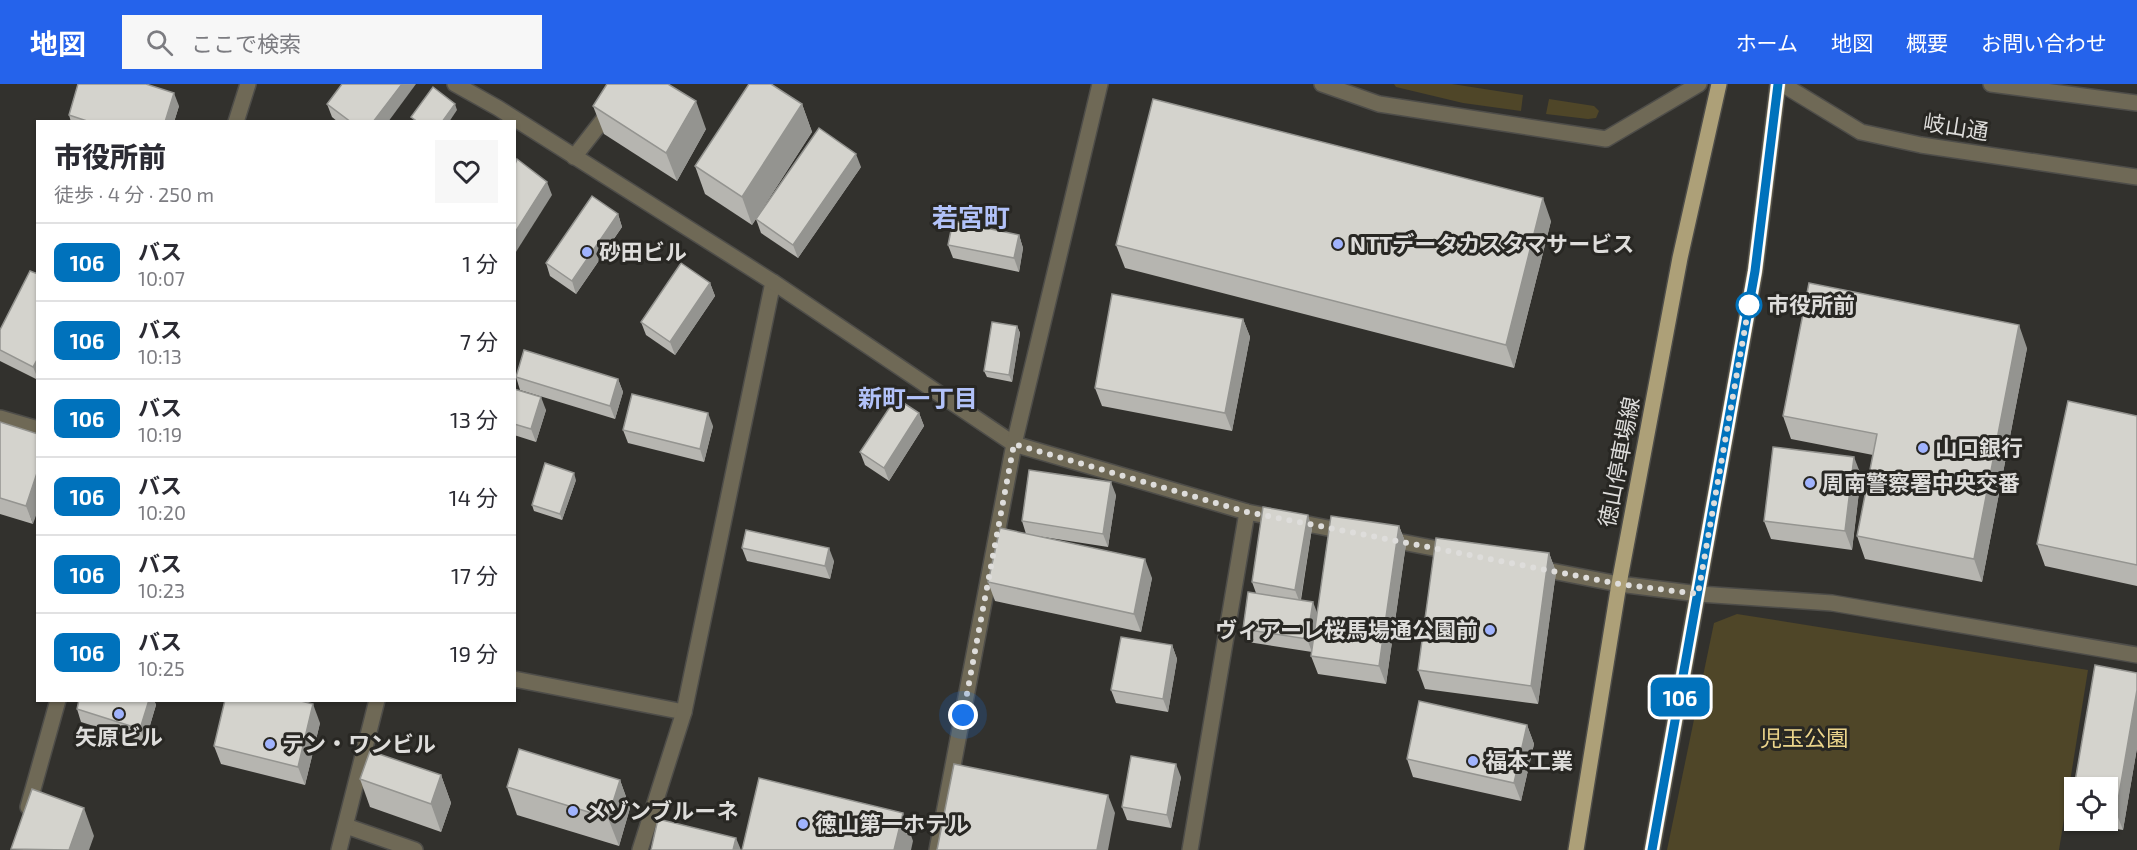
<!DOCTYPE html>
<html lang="ja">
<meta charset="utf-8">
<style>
body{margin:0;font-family:"Exo 2","Noto Sans JP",sans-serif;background:#f7f7f7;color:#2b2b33;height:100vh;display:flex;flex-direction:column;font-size:22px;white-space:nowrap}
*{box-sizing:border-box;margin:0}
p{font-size:20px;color:#7c7c81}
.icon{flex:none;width:33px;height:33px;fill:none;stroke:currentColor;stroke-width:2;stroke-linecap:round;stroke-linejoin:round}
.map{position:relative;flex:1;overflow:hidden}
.drawer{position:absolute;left:36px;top:36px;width:480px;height:582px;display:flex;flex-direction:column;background:#fff;border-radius:0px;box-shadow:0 2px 4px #0004}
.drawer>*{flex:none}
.badge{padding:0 12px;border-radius:9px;font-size:21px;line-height:39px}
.controls{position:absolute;left:2064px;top:693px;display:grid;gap:12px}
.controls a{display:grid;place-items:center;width:54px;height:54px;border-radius:0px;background:#fff;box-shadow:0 2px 4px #0004;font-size:30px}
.you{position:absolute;width:30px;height:30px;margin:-15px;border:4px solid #fff;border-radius:50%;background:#1a73e8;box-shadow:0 0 0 9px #1a73e833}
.map>.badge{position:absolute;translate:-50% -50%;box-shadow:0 0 0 3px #fff}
.round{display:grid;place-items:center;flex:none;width:63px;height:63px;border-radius:0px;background:#f7f7f7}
.overview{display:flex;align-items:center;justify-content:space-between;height:102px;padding:0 18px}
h1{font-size:28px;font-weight:800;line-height:45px}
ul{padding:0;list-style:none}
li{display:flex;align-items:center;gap:18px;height:78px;padding:0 18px;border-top:2px solid #e1e1e2}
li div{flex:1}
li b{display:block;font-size:22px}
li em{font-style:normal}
li .badge{min-width:66px;font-weight:700;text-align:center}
header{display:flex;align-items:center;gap:36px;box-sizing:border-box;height:84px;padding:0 30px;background:#2563eb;color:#fff}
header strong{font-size:28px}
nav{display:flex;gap:33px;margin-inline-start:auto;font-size:21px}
.search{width:420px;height:54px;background:#f7f7f7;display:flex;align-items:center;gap:15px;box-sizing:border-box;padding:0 21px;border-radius:0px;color:#7c7c81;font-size:22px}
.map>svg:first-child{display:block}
</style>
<header>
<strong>地図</strong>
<div class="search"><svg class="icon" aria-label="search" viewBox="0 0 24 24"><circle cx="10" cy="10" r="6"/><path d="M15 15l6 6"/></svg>ここで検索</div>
<nav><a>ホーム</a><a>地図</a><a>概要</a><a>お問い合わせ</a></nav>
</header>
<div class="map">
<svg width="2137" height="766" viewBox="0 0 2137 766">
<rect width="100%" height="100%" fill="#32312d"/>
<g fill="#4f4628">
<path d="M1394,0H1452L1523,11L1521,27L1463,19L1396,3Z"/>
<path d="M1549,15L1594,22L1599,27L1596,34L1588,35L1546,30Z"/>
<path d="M1737,530L2088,586L2059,766H1667L1714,539Z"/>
</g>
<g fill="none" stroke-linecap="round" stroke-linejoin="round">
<g stroke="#4e4d49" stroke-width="18">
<g id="minor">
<path d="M1322,0L1379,20L1606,55L1699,0"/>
<path d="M574,73L631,0"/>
<path d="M0,334L38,345"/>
<path d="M1014,360L1247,428L1348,448"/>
<path d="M1386,455L1454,468"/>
<path d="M1536,484L1619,500L1699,510L1832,519L2137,571"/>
<path d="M514,595L684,628"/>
<path d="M346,742L415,766"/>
<path d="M640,766L684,628L773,198"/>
<path d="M1190,766L1247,428"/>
</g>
</g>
<g stroke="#4e4d49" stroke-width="18">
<g id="tertiary">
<path d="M455,0L498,24L773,198L1014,360"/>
<path d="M1782,0L1861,48L1921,61L2137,93"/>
<path d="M1991,0L2137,19"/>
<path d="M236,38L248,0"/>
<path d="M28,723L58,616"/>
<path d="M339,766L377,616"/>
<path d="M937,766L1014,360L1100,0"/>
</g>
</g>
<g stroke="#4e4d49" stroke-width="18">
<g id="primary">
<path d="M1576,766L1619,500L1680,174L1719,0"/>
<path d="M1652,766L1755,187L1778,0"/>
</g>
</g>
<use href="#minor" stroke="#6f6956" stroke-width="15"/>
<use href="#tertiary" stroke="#6f6956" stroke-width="15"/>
<use href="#primary" stroke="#ada078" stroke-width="15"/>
</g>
<g fill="#b6b5b0">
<path d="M327,20L388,38H338L332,33Z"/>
<path d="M802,20L812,48L752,141L705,110L695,82Z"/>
<path d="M179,22L174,38H71L69,31Z"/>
<path d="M593,22L706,45L677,97L604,50Z"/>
<path d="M861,83L798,174L761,149L756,135Z"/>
<path d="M618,130L622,143L576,210L550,192L546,179Z"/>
<path d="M1551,137L1514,284L1125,184L1116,161Z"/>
<path d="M1019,151L1023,164L1019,188L953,174L948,161Z"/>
<path d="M38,190V296L0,277V246Z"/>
<path d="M710,199L715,212L675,271L646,251L641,238Z"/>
<path d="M1243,235L1250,253L1232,347L1102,322L1095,304Z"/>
<path d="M1017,242L1020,249L1012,298L987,293L984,287Z"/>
<path d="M2027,264L1982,498L1865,475L1857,452L1873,371L1791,355L1783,332Z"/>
<path d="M516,293L618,295L623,308L615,335L520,306Z"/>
<path d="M514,305L546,326L536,358L514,351Z"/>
<path d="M919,329L924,342L889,397L865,381L860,368Z"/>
<path d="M2137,332V502L2045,482L2037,460Z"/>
<path d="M0,338L33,440L0,430Z"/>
<path d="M713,342L704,378L628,359L623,346Z"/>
<path d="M1861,391L1852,466L1771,455L1764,437Z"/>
<path d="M576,396L562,436L534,427L532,421Z"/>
<path d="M1116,411L1108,463L1037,452L1152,494L1141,548L995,517L988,498L1026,450L1022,437Z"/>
<path d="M1399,442L1406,460L1386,600L1318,590L1311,572L1312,568L1248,558L1243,545L1256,509L1252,498L1312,444L1301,516L1317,530Z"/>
<path d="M742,464L834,477L830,495L747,477Z"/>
<path d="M1549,469L1556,488L1538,620L1425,605L1418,586Z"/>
<path d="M1172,561L1177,575L1168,628L1116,619L1111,606Z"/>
<path d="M2095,581L2137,589V664L2123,746L2078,739L2077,736H2108V704H2074V730L2071,721Z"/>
<path d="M79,616H154L156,621L145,658L81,638L77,625Z"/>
<path d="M320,639L305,701L221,680L214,662Z"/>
<path d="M1527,641L1534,660L1521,717L1413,693L1407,675Z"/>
<path d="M441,691L451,719L441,748L370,723L360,695Z"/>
<path d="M1181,693L1171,744L1127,736L1122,723Z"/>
<path d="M620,696L630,724L619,762L517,731L507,703Z"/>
</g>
<g fill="#949490">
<path d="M402,0H416L388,38H373Z"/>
<path d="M174,9L179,22L174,38H165Z"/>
<path d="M696,17L706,45L677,97L666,69Z"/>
<path d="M455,20L457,26L449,38H442Z"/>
<path d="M802,20L812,48L752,141L742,113Z"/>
<path d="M856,70L861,83L798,174L793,161Z"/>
<path d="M547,98L552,111L514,171V150Z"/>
<path d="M1543,114L1551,137L1514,284L1506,261Z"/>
<path d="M618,130L622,143L576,210L572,197Z"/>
<path d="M1019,151L1023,164L1019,188L1014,174Z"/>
<path d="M710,199L715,212L675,271L670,258Z"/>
<path d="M1243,235L1250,253L1232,347L1225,329Z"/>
<path d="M2019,241L2027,264L1982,498L1974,475Z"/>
<path d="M1017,242L1020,249L1012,298L1009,291Z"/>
<path d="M38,274V295L33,283Z"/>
<path d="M618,295L623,308L615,335L610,322Z"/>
<path d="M541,313L546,326L536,358L531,345Z"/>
<path d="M708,329L713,342L704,378L700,365Z"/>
<path d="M919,329L924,342L889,397L884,384Z"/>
<path d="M1854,373L1861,391L1852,466L1845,447Z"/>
<path d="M38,386V426L33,440L26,422Z"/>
<path d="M574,389L576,396L562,436L560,430Z"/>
<path d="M1111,398L1116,411L1108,463L1103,450Z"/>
<path d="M1308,431L1312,444L1300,519L1295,506Z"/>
<path d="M1399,442L1406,460L1386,600L1379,582Z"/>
<path d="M829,464L834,477L830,495L825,482Z"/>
<path d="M1549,469L1556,488L1538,620L1531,602Z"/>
<path d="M1145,475L1152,494L1141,548L1134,530Z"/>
<path d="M1313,518L1318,531L1312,568L1307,555Z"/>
<path d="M1172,561L1177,575L1168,628L1163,615Z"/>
<path d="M2137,606V664L2123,746L2116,728Z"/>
<path d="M149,616H154L156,621L145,658L140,645Z"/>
<path d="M313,620L320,639L305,701L298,683Z"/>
<path d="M1527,641L1534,660L1521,717L1514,699Z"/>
<path d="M1176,680L1181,693L1171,744L1167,731Z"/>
<path d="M441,691L451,719L441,748L431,720Z"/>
<path d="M620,696L630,724L619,762L608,734Z"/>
<path d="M1108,711L1115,729L1108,766H1097Z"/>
<path d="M84,724L94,752L89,766H69Z"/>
<path d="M903,729L913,757L911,766H894Z"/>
<path d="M736,754L741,766H733Z"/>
</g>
<g fill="#d4d3cd" stroke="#949490" stroke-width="1.5">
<path d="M78,0H146L174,9L165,38H90L69,31Z"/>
<path d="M342,0H402L373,38H351L327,20Z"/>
<path d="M607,0H668L696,17L666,69L593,22Z"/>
<path d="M749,0H771L802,20L742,113L695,82Z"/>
<path d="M433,3L455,20L442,38H418L411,33Z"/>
<path d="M1153,15L1543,114L1506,261L1116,161Z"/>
<path d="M819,44L856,70L793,161L756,135Z"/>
<path d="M517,75L547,98L514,150V83Z"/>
<path d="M592,112L618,130L572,197L546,179Z"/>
<path d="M953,137L1019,151L1014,174L948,161Z"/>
<path d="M681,179L710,199L670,258L641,238Z"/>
<path d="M30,187L38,190V274L33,283L0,266V246Z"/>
<path d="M1809,199L2019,241L1974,475L1857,452L1877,350L1783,332Z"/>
<path d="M1112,210L1243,235L1225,329L1095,304Z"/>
<path d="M992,238L1017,242L1009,291L984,287Z"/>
<path d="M524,266L618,295L610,322L516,293Z"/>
<path d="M514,305L541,313L531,345L514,340Z"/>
<path d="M632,310L708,329L700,365L623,346Z"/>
<path d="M896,314L919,329L884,384L860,368Z"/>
<path d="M2068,317L2137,332V481L2037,460Z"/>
<path d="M0,338L38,350V386L26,422L0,414Z"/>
<path d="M1773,363L1854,373L1845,447L1764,437Z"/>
<path d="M545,379L574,389L560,430L532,421Z"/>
<path d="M1029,386L1111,398L1103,450L1022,437Z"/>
<path d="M1263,423L1308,431L1295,506L1252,498Z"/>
<path d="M1331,432L1399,442L1379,582L1311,572Z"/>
<path d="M1000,444L1145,475L1134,530L988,498Z"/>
<path d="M746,446L829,464L825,482L742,464Z"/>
<path d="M1436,454L1549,469L1531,602L1418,586Z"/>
<path d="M1248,508L1313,518L1307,555L1243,545Z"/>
<path d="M1121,553L1172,561L1163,615L1111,606Z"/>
<path d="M2095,581L2137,589V606L2116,728L2108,727V704H2074V721H2071Z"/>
<path d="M79,616H149L140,645L77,625Z"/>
<path d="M225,616H297L313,620L298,683L214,662Z"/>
<path d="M1419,617L1527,641L1514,699L1407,675Z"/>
<path d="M519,665L620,696L608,734L507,703Z"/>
<path d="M370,667L441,691L431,720L360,695Z"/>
<path d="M1131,672L1176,680L1167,731L1122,723Z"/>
<path d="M954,680L1108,711L1097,766H937Z"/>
<path d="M759,694L903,729L894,766H742Z"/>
<path d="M32,705L84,724L69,766L11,765Z"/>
<path d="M658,735L736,754L733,766H651Z"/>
</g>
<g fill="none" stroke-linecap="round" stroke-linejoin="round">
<g stroke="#fff" stroke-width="14">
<path id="line" d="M1652,766L1755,187L1778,0"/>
</g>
<use href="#line" stroke="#0072bc" stroke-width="9"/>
<path stroke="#dedddb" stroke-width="6" stroke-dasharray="0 10.8" d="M963,631L1014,360L1247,428L1619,500L1698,510L1751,210L1749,221"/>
</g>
<g fill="#a0b3fd" stroke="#282723" stroke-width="2">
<circle cx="1338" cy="160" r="6"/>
<circle cx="587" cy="168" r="6"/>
<circle cx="1923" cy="364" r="6"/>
<circle cx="1810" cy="399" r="6"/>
<circle cx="1490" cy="546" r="6"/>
<circle cx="119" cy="630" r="6"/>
<circle cx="270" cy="660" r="6"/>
<circle cx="1473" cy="677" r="6"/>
<circle cx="573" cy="727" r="6"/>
<circle cx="803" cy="740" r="6"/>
</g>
<circle fill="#fff" stroke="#0072bc" stroke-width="3" cx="1749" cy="221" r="12"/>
<g text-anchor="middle" stroke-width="6" stroke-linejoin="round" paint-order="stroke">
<g font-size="22" fill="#dedddb" stroke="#282723">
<text transform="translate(1956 43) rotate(9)" y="8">岐山通</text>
<text transform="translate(1619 378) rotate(-79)" y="8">徳山停車場線</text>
</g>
<g font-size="22" font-weight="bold" fill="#dedddb" stroke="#282723" text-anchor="start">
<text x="1350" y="168">NTTデータカスタマサービス</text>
<text x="599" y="176">砂田ビル</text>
<text x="1935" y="372">山口銀行</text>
<text x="1822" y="407">周南警察署中央交番</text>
<text x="1478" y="554" text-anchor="end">ヴィアーレ桜馬場通公園前</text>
<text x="119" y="661" text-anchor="middle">矢原ビル</text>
<text x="282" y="668">テン・ワンビル</text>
<text x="1485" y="685">福本工業</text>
<text x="585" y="735">メゾンブルーネ</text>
<text x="815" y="748">徳山第一ホテル</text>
</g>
<g font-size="22" font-weight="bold" fill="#dedddb" stroke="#282723" text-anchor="start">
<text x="1767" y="229">市役所前</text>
</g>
<g font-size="22" fill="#ecd58b" stroke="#282723">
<text x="1804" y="662">児玉公園</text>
</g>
<g font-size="24" font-weight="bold" fill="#b2c2f9" stroke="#282723">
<text x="918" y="323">新町一丁目</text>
</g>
<g font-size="26" font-weight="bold" fill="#b2c2f9" stroke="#282723">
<text x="971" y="143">若宮町</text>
</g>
</g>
</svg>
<div class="controls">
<a><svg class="icon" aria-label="locate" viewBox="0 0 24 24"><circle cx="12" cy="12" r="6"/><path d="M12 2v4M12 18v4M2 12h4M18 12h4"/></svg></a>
</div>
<div class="you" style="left:963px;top:631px"></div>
<b class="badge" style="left:1680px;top:613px;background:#0072bc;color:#fff">106</b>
<section class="drawer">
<div class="overview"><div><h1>市役所前</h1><p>徒歩 · 4 分 · 250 m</p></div><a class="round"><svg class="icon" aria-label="heart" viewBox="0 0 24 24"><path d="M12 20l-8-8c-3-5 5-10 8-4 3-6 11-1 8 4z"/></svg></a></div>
<ul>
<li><span class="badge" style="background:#0072bc;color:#fff">106</span><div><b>バス</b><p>10:07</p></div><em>1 分</em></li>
<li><span class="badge" style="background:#0072bc;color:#fff">106</span><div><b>バス</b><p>10:13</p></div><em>7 分</em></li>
<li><span class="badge" style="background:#0072bc;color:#fff">106</span><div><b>バス</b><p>10:19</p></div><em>13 分</em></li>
<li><span class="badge" style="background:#0072bc;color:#fff">106</span><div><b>バス</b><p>10:20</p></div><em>14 分</em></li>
<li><span class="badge" style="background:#0072bc;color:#fff">106</span><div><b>バス</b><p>10:23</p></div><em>17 分</em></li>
<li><span class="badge" style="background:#0072bc;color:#fff">106</span><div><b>バス</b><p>10:25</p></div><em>19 分</em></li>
</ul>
</section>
</div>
